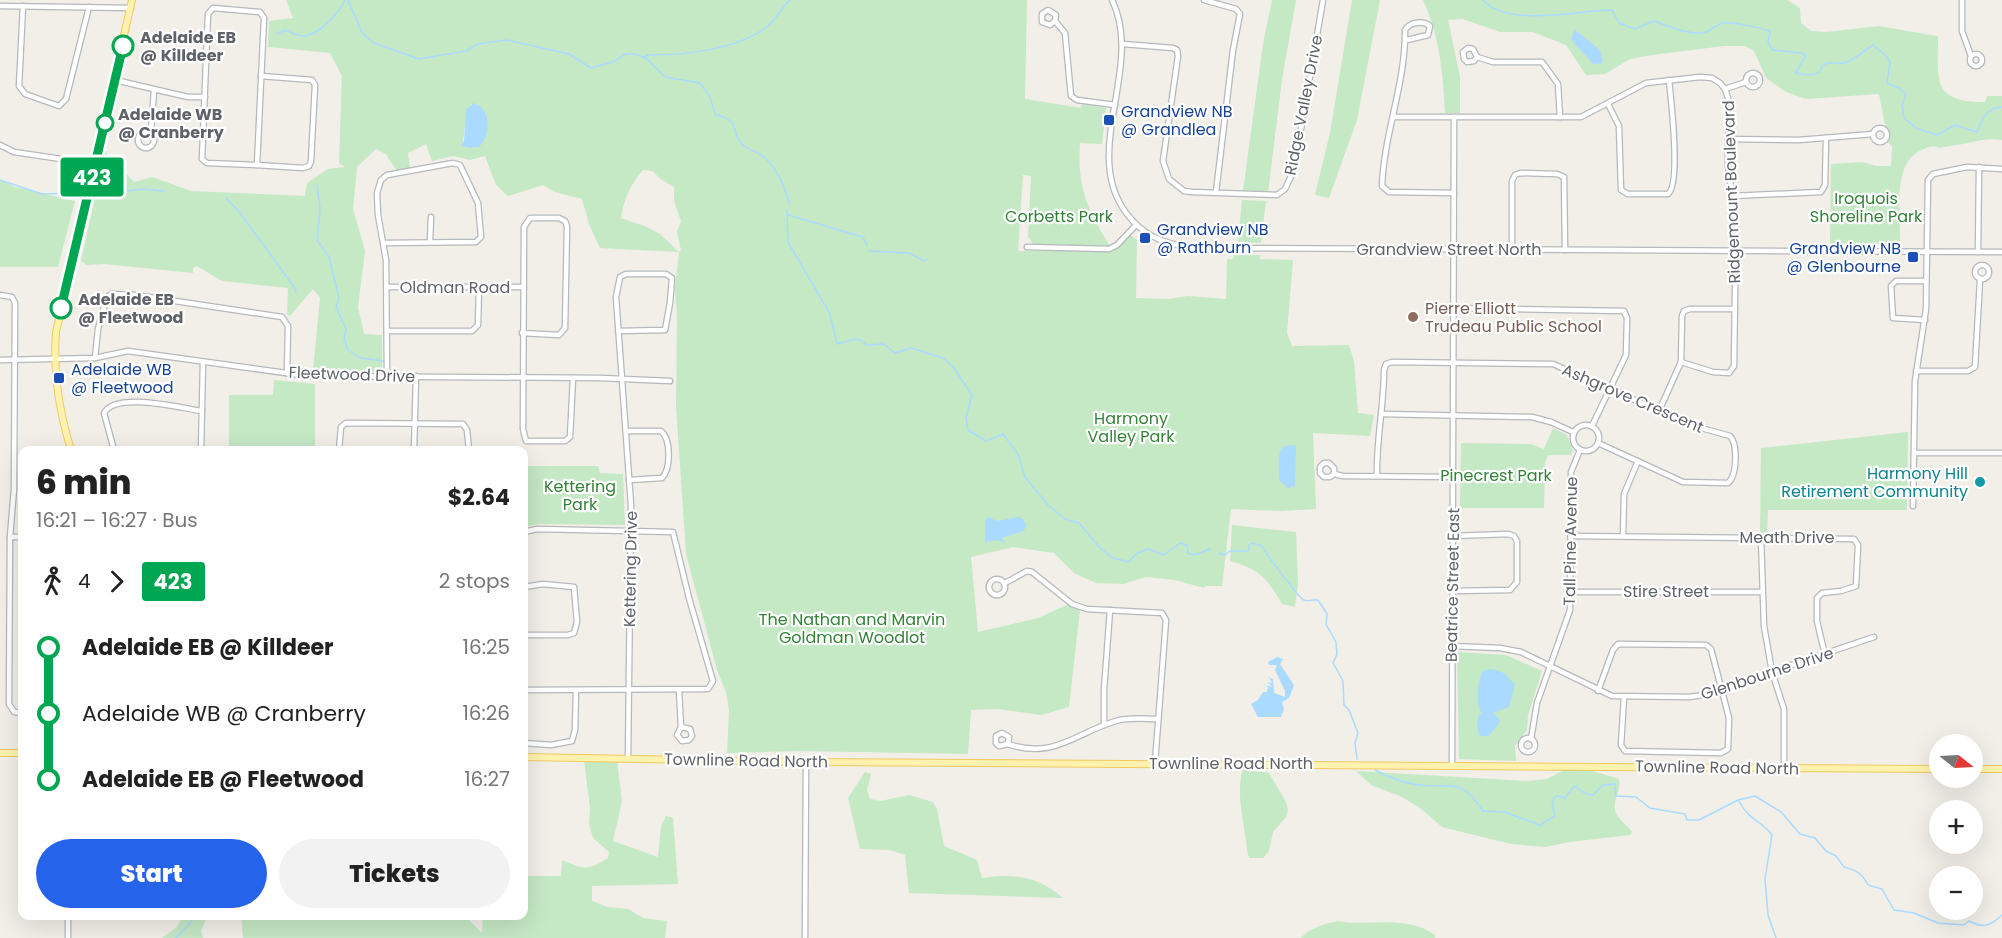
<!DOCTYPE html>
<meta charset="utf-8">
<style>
body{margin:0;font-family:Poppins,sans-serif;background:#f2f2f2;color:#222;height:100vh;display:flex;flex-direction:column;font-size:22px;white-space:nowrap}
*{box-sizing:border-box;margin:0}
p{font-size:20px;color:#767676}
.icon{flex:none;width:33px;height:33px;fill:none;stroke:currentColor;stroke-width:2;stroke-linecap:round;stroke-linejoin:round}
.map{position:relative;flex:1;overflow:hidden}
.side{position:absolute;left:18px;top:446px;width:510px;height:474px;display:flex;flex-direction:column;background:#fff;border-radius:12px;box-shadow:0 6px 24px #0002}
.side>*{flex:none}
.badge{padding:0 12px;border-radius:4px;font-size:21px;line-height:39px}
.needle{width:39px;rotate:108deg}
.controls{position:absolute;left:1929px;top:734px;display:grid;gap:12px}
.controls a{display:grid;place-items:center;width:54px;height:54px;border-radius:50%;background:#fff;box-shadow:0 6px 24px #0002;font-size:30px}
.map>.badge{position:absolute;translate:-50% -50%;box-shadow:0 0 0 3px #fff}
.legs{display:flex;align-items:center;gap:9px;height:66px;padding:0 18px;font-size:20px}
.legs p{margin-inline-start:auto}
.head{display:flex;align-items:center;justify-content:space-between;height:102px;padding:0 18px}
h1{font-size:33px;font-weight:800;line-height:45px}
.button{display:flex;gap:12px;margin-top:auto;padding:12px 18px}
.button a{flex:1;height:69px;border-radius:36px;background:#2563eb;color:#fff;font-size:24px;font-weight:800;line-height:69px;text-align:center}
.button a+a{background:#f2f2f2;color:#222}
ul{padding:0 18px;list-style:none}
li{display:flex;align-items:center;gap:21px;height:66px;font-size:22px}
li i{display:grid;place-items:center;width:9px;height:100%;margin:0 8px;background:currentColor}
li i::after{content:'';width:15px;height:15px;margin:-8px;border:4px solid;border-radius:50%;background:#fff}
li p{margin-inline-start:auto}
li:first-child i{background:linear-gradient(#0000 50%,currentColor 0)}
li:last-child i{background:linear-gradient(currentColor 50%,#0000 0)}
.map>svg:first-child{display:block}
</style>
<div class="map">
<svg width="2002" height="938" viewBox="0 0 2002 938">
<rect width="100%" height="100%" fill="#f1efe8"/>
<g fill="#c5e8c5" fill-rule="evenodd">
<path d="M286,0H1027L1025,99L1081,108L1082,104L1106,108L1102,144L1080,143C1077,187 1087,209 1110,246L1033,244L1028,237L1031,176L1023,175L1018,251H1110L1120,246L1130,235L1137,240L1136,298L1168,299L1188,296L1226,299L1227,259H1233L1234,255H1260V259L1293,260L1287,333L1292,346L1349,345L1354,361L1358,413L1374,415L1370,436L1313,433L1316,509L1280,511L1231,509L1222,586H1205L1204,588L1175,580L1146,577L1123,584L1096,583L1074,573L1054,553L1013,547L971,557L978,632L1038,618L1069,604L1080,610L1069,707L1041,715L997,709L971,710L968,754L798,751L727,753L729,710L726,692L717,670L686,554L676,406L677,315L675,289L679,252L600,248L589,224L582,199L555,192L543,185L508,196L496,185L485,156L470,160L453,156L432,161L426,144L408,153L410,168L396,170L386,154L376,149L357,167L353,209L365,251L358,307L364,334L382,335V372L313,371L320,298L313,289L290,316L287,314L288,288L222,281L197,266L193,268V273L104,264L87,265L81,261L105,152L134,182L152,177L191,191L305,196L307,183L328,169L345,167L339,163L342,76L330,53L268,47L269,21L293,18ZM471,104H477L485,135L479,147L469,148L463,145C464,131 465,117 471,104ZM643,170L653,171L659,178L674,187V201L681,221L677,232L681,250L679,252L660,234L647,227L621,218C624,199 630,185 643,170Z"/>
<path d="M1272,0H1296L1282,79L1268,193L1243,191L1263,44Z"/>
<path d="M1352,0H1380L1357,120L1329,198L1315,195L1330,133Z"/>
<path d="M1423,0H1787L1800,8L1801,23L1811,31L1827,32L1879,26L1936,36H1938C1938,80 1931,102 1985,102L1987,96H2002V140C1987,138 1978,141 1963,144C1955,146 1950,145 1939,148C1933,145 1928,147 1922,150C1891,161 1901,217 1900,244H1830L1831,164L1862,162L1876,166H1891L1892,146L1887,141L1890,132L1885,125L1879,94L1806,99L1786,92L1766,78L1754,51L1745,46H1724L1652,55L1630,59L1605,74L1586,75L1566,45L1533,32H1500L1463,19L1448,20L1460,77V113H1445C1443,73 1440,37 1423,0Z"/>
<path d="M0,179L15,187L75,201L58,267H0Z"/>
<path d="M1242,200L1266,201L1261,243L1238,242Z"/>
<path d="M274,380L315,384V450H229V395H273Z"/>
<path d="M1553,428L1567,435L1573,451L1571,455H1548L1545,463L1544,508H1460L1461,443L1531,444L1544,449Z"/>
<path d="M1908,432L1907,510H1768L1767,535H1760L1761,448Z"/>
<path d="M524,466H598L600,473L623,474L625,525L539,524L524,527Z"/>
<path d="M1232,525L1296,532L1298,584L1295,607L1282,604C1266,577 1261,570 1230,561Z"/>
<path d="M1457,652L1506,655L1542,671L1528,715L1527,730L1515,746L1516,761L1459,759Z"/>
<path d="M584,760H617L622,801L613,841L658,857L661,826L666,816L673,818L678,884L592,886V901L608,907L628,909L643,918L667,921L665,938H243L241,915H464L482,933L483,915H524V876H561L562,860C585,870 587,871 608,858L609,852L593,838L589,824L590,808Z"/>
<path d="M1243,769L1269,773L1286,802L1288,810L1286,817L1273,832L1269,851L1263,858H1249L1247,850C1245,823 1235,795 1243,769Z"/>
<path d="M1566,769H1586L1619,779C1622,790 1611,803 1616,813C1619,820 1628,826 1632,832L1630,835L1570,842L1545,847L1511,844L1442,827L1420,808L1400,796L1371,785L1356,771L1528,781L1547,779Z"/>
<path d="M865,772L871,774L867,790L870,799L881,801L909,795L933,802L937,809L944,846L977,860L982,878C1014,873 1038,876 1063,898L909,893L905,855L890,850L860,849L848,798Z"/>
<path d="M183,915H208L201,931L203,938H162L177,927Z"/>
<path d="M1337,921C1370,927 1405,914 1435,935V938H1301C1309,928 1325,924 1337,921Z"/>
</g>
<g fill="#aadaff">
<path d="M1575,30L1600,50L1603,63L1593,64C1587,55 1577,48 1571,39Z"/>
<path d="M473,103C492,108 491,136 479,147L469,148L461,145L464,141L466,110Z"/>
<path d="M1296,445L1295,486L1288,488L1280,481C1279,473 1277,454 1282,448C1284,445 1292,446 1296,445Z"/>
<path d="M988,517L997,521L1018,517L1023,519L1026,525L1024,531L1001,538L1006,543L998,540L985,542V520Z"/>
<path d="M1277,657L1283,659L1280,664L1294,685L1289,698L1282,702L1284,709L1281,717H1258L1251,704L1258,700L1263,692H1267L1268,687L1265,685L1273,687L1267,682L1272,683L1269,677L1273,679L1274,693L1285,697V691L1275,670L1277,665H1269L1268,662Z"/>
<path d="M1491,669L1504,673L1515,685L1509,707L1493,713L1500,719L1498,725L1488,736H1480L1477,727L1478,716L1482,713C1475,705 1477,682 1483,671Z"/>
</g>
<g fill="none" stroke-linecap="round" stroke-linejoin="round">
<g stroke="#aadaff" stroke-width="1.5">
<path d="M348,0L362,33L374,43L419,59L466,51L478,44L507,40L569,54L591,68L613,62L626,54H635L647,59L665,77L700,83L710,97L715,114C744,124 728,126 741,143C747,150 754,150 761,155C775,164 786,188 789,204"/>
<path d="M1483,0C1507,28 1579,10 1612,10L1619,23L1635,29L1654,21C1669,26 1685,34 1701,33C1709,33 1715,25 1723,23C1731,21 1760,28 1770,31L1768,43L1773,50L1801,53L1806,56L1795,73C1803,74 1812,77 1819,72C1824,68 1819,68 1825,64C1832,61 1838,64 1844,63C1853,62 1864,50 1873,45L1885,55L1890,62L1887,83L1899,88L1906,94L1902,105L1904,118L1916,128L1937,135L1955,125L1977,132C1982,119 1986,108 2002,107"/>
<path d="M277,34L285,30C290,32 297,36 303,36C317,37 340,12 345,0"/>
<path d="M644,57L648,55C684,55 740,50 769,25C777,18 782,7 790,0"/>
<path d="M0,180L42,194L78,193"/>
<path d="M317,185L320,208L317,240L329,257L339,298L336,307L346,329L344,339L348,350L360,358L384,361"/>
<path d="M99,194L143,189L164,191"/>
<path d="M226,198L241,214L294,287L296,293"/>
<path d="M787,210L788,242L830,314L837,344C848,342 859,334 866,345L884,344L895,353L911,348L943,358L953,367L972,395L966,417L968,430L986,441L1003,434L1018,454L1025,477L1048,505L1065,519L1079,523L1100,548L1113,558L1129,562L1136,554L1148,549L1164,555L1180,543L1187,545L1188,553L1194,555L1210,549"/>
<path d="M788,215L863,237L867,246"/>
<path d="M869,251L909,253L924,261"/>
<path d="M926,260H928"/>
<path d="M1219,553L1225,555L1230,551H1248L1249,545L1252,543L1262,546C1265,553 1299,598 1304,600C1309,602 1313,599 1318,600L1327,614L1326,624L1336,642L1337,654L1333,663L1343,681L1344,705L1349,710L1358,733L1355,743L1357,759"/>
<path d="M1375,770C1388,777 1403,783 1419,785C1453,789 1460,776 1483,811L1504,812L1542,826L1543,823L1555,816L1552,805L1554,798L1557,796L1565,798L1574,786L1586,794L1593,795L1603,785L1615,784L1616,796L1636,797L1650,808L1685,814L1687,820H1699L1738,800L1755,796L1781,812L1800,834L1815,838L1826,851L1836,856L1844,867C1856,870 1862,873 1868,885L1882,889L1894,910L1914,913L1938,923L1964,925L1969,921C1984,929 1990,926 2002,915"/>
<path d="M1739,801C1749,821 1760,819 1772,835L1765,879L1768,915L1776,938"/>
<path d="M176,938L197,915"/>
</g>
<g stroke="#b5b8bc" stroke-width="7">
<g id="minor">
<path d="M1112,0C1146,69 1075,158 1132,220C1150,241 1176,247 1202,248L2002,252"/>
<path d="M1204,0L1236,9L1240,14L1233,50L1216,192"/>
<path d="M1962,0V31L1971,56"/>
<path d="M0,6L131,8"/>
<path d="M23,6L19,86L25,94L59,106L66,99L89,7"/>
<path d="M213,8L260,12L264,18L257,165L207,163L202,159L208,14Z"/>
<path d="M1055,21L1050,25L1042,22V14L1048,10L1056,15L1055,21L1065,33L1071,96L1077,100L1115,105"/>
<path d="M1407,40L1428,35L1430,26C1423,20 1410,22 1405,30C1406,82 1384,133 1382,186L1389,192L1454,193"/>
<path d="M1123,44L1173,48L1177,50L1178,56L1163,161L1169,179L1184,191L1192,192L1277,195L1285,189L1294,170L1323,0"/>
<circle cx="1976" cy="60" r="6"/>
<path d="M1477,57L1474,61L1467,62L1464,59L1463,52L1468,48L1473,49L1477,57L1493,62H1542L1558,84L1560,117"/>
<circle cx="1753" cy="80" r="7"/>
<path d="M115,80L188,97H205"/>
<path d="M1725,89L1746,82"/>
<path d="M1608,104L1619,126L1621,190L1628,194H1668C1681,184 1671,99 1669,80"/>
<path d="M1393,117H1581L1646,83L1700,77L1712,78L1720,83L1725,89L1728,98V166L1736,223L1734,366L1729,373L1713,372L1681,362"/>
<circle cx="1880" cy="135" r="7"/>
<path d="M151,132L154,90"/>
<circle cx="146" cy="140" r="8"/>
<path d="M1728,139L1799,140L1873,134"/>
<path d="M0,145L14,152L95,164"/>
<path d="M257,165L303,168L309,166L311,161L315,85L312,80L261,76"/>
<path d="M1732,196L1821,192L1825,185L1826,138"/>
<path d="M430,242L431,217"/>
<path d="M385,243L476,242L481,237L478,203L460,165L453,163L387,175L381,180L377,193L378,215L386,260L387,375"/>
<path d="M1027,247L1109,249L1117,245L1136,225"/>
<path d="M1512,249V181L1515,175L1520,173L1557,174L1564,177L1565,250"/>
<path d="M1978,252L1979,167"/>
<circle cx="1982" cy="272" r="7"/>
<path d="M388,287H522"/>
<path d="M0,295L12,297L15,303L14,489L10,537L9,704L14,712L22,713"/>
<path d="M1454,308L1624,311L1627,318L1626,355L1592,426"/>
<path d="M1925,320L1893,318L1891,286L1896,281H1926"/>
<path d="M389,331H472L478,325L479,287"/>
<path d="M618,331L665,330L670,303L672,278L666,274H626L620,277L616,297L631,505L628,758"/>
<path d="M522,333L559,335L565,328L567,226L565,221L559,218H530L524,227L523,429L526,441H565L570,437L573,378"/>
<path d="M95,358L98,329L107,297L111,294L135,295L282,317L288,326L287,373"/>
<path d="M0,360L95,358L128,351L307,376L600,378L670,381"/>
<path d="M1916,371H1968L1975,367L1980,280"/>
<path d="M1659,411L1681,362L1682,316L1684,311L1690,309H1735"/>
<path d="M1383,414L1532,417L1551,422L1573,432"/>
<circle cx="1586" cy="438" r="13"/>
<path d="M627,431H661C671,439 671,469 662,478L629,480"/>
<path d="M114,450L104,413C116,391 180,408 202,411"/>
<path d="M201,450L203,362"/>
<path d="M339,450L341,427L346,423L463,424L467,430L469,450"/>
<path d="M414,450L416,376"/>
<path d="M1914,453H2002"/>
<path d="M1334,474L1330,477H1324L1320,473V467L1324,463H1329L1334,468V474L1343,476L1454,477"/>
<path d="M1377,476C1376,440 1384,406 1384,370L1386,364L1392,362L1553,364L1691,425L1730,436C1738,444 1737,476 1728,483L1683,482L1598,443"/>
<path d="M1913,506L1915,381L1926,309L1928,180L1933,174L1967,167L2002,169"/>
<path d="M524,532L537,529L673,532L689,598L713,681L708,689L524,690"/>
<path d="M1452,536L1508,534L1514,536L1517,541V582L1510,590L1453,591"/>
<path d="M1571,536L1854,539L1858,545L1856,586L1841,591L1822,593L1817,598V621L1825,655"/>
<path d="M1623,536L1624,494L1638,461"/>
<path d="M10,537H22"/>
<path d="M1761,538L1764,626L1772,672L1784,709V768"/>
<circle cx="997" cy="587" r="8"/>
<path d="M1005,583L1027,571L1032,572L1072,604L1087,609L1162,613L1166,620L1155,763"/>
<path d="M524,587L543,584L574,587L577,622L574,633L568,635H524"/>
<path d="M1571,592H1762"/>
<path d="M1451,646L1500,648L1521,652L1612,696L1689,697L1703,695L1874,637"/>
<path d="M679,690L681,727L677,735L682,741L689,740L692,736L690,729L681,727"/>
<path d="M1598,691L1613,650L1618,644L1706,645L1711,649L1729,718L1728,749L1721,753L1625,751L1621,745L1624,697"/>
<path d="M1104,725V690L1110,610"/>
<circle cx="1528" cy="745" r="7"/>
<path d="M1531,739L1537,703L1570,610L1571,472L1580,450"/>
<path d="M524,743L551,745L572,741L575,730L576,690"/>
<path d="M1008,744L999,746L996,743V736L1002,733L1009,737L1008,744C1054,760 1077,732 1116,721C1128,717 1145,719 1158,719"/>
<path d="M1452,765L1454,117"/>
<path d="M68,938V915"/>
<path d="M805,938L806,762"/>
</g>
</g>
<g stroke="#f2c960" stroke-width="8">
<g id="major">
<path d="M71,450C59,410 53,374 56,332L132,0"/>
<path d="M0,753H22"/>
<path d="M524,757L806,762L1940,769"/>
<path d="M1972,769H2002"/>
</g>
</g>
<use href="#minor" stroke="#fff" stroke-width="4.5"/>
<use href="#major" stroke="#fff2af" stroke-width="6"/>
</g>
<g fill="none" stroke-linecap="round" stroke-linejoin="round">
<g stroke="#fff" stroke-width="14">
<path id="line-1" d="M61,308L123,46"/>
</g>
<use href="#line-1" stroke="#00a651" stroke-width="9"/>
</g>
<g fill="#fff" stroke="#00a651" stroke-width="3">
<circle cx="123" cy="46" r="10"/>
<circle cx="105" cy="123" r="8"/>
<circle cx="61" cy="308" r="10"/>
</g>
<g fill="#1a4fb4" stroke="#fff" stroke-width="2">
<rect x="1103" y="114" width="12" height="12" rx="3"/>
<rect x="1139" y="232" width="12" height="12" rx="3"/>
<rect x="1907" y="251" width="12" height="12" rx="3"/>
<rect x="53" y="372" width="12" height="12" rx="3"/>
</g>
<circle fill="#8d6e63" stroke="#fff" stroke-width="2" cx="1413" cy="317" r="6"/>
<circle fill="#0f9aa8" stroke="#fff" stroke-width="2" cx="1980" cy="482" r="6"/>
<g text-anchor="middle" stroke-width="4.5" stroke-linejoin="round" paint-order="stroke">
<g font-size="16" font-weight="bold" fill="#5f6368" stroke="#fff" text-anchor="start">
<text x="140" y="43">Adelaide EB<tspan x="140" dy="18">@ Killdeer</tspan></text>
<text x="118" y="120">Adelaide WB<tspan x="118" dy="18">@ Cranberry</tspan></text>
<text x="78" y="305">Adelaide EB<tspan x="78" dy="18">@ Fleetwood</tspan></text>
</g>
<g font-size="16" fill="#5f6368" stroke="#fff">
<text transform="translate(1303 105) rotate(-79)" y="6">Ridge Valley Drive</text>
<text transform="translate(1731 192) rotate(-92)" y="6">Ridgemount Boulevard</text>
<text x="1449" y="255">Grandview Street North</text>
<text x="455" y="293">Oldman Road</text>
<text transform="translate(352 374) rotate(2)" y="6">Fleetwood Drive</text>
<text transform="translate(1633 398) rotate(23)" y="6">Ashgrove Crescent</text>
<text x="1787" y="543">Meath Drive</text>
<text transform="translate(1570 541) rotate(-89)" y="6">Tall Pine Avenue</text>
<text transform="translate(630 569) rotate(-89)" y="6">Kettering Drive</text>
<text transform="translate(1452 585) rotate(-89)" y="6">Beatrice Street East</text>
<text x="1666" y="597">Stire Street</text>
<text transform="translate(1767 673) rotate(-18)" y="6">Glenbourne Drive</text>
<text transform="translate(746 760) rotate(1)" y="6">Townline Road North</text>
<text x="1231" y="769">Townline Road North</text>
<text transform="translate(1717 767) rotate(1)" y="6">Townline Road North</text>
</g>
<g font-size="16" fill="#164399" stroke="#fff" text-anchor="start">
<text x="1121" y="117">Grandview NB<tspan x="1121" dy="18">@ Grandlea</tspan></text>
<text x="1157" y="235">Grandview NB<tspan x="1157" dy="18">@ Rathburn</tspan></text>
<text x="1901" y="254" text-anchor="end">Grandview NB<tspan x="1901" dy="18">@ Glenbourne</tspan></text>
<text x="71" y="375">Adelaide WB<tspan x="71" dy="18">@ Fleetwood</tspan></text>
</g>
<g font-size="16" fill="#348238" stroke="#fff">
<text x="1866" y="204">Iroquois<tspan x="1866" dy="18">Shoreline Park</tspan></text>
<text x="1059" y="222">Corbetts Park</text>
<text x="1131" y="424">Harmony<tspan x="1131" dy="18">Valley Park</tspan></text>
<text x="1496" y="481">Pinecrest Park</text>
<text x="580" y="492">Kettering<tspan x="580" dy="18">Park</tspan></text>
<text x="852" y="625">The Nathan and Marvin<tspan x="852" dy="18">Goldman Woodlot</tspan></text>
</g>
<g font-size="16" fill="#785e54" stroke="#fff" text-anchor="start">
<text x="1425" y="314">Pierre Elliott<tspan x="1425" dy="18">Trudeau Public School</tspan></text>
</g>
<g font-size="16" fill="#0d838f" stroke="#fff" text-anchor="end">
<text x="1968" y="479">Harmony Hill<tspan x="1968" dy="18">Retirement Community</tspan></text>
</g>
</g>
</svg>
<div class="controls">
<a><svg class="needle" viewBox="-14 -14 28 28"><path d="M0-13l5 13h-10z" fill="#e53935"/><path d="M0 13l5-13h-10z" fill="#767676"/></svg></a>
<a>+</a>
<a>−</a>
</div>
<b class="badge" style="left:92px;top:177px;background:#00a651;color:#fff">423</b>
<section class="side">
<div class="head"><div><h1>6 min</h1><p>16:21 – 16:27 · Bus</p></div><b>$2.64</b></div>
<div class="legs"><svg class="icon" aria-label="walk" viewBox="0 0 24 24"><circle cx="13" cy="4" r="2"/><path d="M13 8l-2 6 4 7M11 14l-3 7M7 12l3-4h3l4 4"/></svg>4<svg class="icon" aria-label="forward" viewBox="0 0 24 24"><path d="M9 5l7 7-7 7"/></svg><b class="badge" style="background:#00a651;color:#fff">423</b><p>2 stops</p></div>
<ul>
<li><i style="color:#00a651"></i><b>Adelaide EB @ Killdeer</b><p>16:25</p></li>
<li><i style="color:#00a651"></i><span>Adelaide WB @ Cranberry</span><p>16:26</p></li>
<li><i style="color:#00a651"></i><b>Adelaide EB @ Fleetwood</b><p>16:27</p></li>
</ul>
<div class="button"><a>Start</a><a>Tickets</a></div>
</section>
</div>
